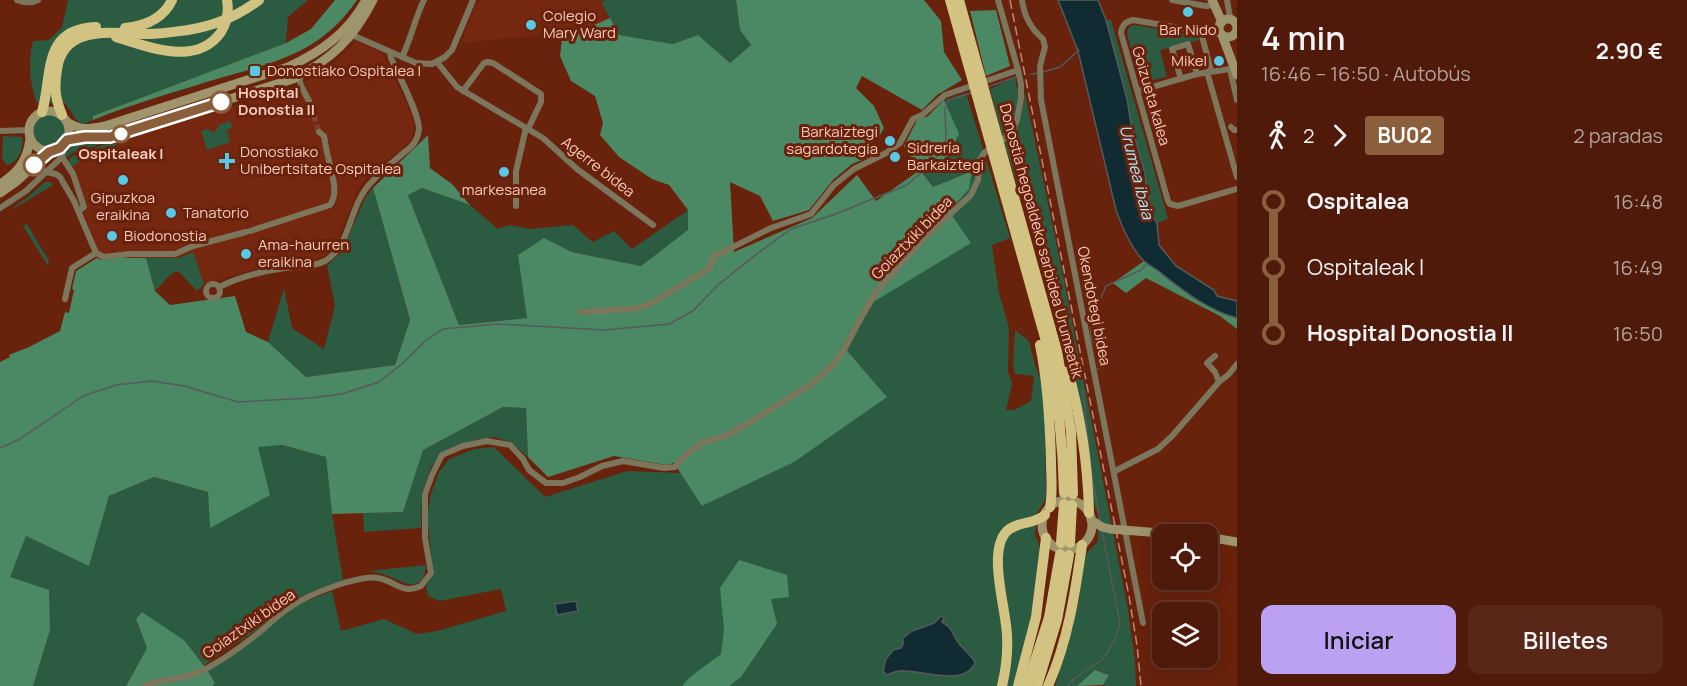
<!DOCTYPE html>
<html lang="es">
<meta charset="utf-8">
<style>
body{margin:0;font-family:Manrope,sans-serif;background:#592717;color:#f1f3f6;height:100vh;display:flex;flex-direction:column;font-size:22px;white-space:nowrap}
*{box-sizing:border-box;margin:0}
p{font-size:20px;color:#b3a19c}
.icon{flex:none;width:33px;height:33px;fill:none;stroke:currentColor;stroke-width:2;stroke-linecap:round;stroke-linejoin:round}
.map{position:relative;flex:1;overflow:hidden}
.sheet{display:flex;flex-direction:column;background:#4f1a09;width:450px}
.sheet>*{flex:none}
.badge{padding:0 12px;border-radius:4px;font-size:21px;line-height:39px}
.buttons{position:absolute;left:1152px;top:524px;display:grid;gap:12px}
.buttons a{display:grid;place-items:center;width:66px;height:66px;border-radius:12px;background:#4f1a09;box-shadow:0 3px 15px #0003,0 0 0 2px #66382a;font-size:30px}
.map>.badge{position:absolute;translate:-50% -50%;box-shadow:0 0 0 3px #fff}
.legs{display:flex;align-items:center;gap:9px;height:66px;padding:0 24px;font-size:20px}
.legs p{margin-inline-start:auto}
.summary{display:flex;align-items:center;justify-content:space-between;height:102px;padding:0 24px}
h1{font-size:33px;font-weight:600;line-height:45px}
.button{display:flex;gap:12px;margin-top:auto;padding:12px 24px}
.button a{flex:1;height:69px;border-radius:12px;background:#bca0f2;color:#111;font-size:24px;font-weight:600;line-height:69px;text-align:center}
.button a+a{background:#592717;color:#f1f3f6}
ul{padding:0 24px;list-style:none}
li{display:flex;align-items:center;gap:21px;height:66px;font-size:22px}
li i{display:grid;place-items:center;width:9px;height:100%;margin:0 8px;background:currentColor}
li i::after{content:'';width:15px;height:15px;margin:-8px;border:4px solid;border-radius:50%;background:#4f1a09}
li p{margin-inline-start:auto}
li:first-child i{background:linear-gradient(#0000 50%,currentColor 0)}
li:last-child i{background:linear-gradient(currentColor 50%,#0000 0)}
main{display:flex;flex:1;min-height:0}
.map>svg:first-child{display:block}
</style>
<main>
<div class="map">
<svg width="1237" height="686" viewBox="0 0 1237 686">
<rect width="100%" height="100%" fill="#69220c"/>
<g fill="#76270f">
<path d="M481,0H606L602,3L610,18L562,39L559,33L462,43L474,6Z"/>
<path d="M356,41L379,51L385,56L413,119L414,129L412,137L408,143L367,177L358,189L338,240L326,255L309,262L270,265L204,284L193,252L179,258H111L102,260L97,258L91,233L71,175L66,166L71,157L295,86L322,73L334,64Z"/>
</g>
<g fill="#2b5b40">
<path d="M68,0H308L288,17L286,43L93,116V120L84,124L77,121L65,103H37C29,83 28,61 33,41L49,40L62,27Z"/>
<path d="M606,0H736L740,30L751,45L730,63L698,36L673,44L619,35L601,2Z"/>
<path d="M1106,20H1111L1168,219L1157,223L1153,217L1146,186L1145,174L1131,124L1127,99Z"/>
<path d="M1135,25L1198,36L1199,40L1160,50L1167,77L1143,82L1140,81L1127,33L1128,29L1131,26Z"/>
<path d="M1015,77L1017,88L1025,94L1065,285L1128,610L1135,661L1136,686H1105L1103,685L1109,675L1096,670L1077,686H1055L1069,640L1079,599L1083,557L1098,541L1099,515L1092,500L1078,392L1046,274L1005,146L990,89Z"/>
<path d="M966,93L1010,238L992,245L999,293L1009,328L1008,371L1012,384L1006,410H1014L1031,401L1034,376L1015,374L1013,366L1015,330L1029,341L1035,365L1042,383L1045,405L1046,496L1044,502L1037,513L1035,535L1039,544V556L1033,605L1027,640L1015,686H213L215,683L208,671L265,631L294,606L332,591L341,631L384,619L417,634L437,631L506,611L501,589L439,601L428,596L426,586L433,573L427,516L431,494L439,472L449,459L474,449L494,447L545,497L627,471L681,473L703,506L886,396L843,346L865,307L968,189L971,171L933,187L920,170L958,134L944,100Z"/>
<circle cx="49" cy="131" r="16"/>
<path d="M230,121L232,128L227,130L230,142L207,150L201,131L208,129L212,132L216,131L219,125Z"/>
<path d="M3,136L22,137C24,148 18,164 6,165L2,158Z"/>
<path d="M82,141L108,142L72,153L65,159C65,147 71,143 82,141Z"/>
<path d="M106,144H116L117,148L79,162L73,166L72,170L67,163L72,156Z"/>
<path d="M45,182H51L53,185L13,209V208L29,196Z"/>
<path d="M373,188L410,321L395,365L306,377L268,342L284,288L292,328L324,349L335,306L327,265L342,252L365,198Z"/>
<path d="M422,188L470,205L498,229L509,225L530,229L573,225L593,242L614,231L632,249L688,210L689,230L641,266L572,252L544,239L518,255L528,318L459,325L408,195Z"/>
<path d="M27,224L49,261L48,266L23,226Z"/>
<path d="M193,252L204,284L197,291L178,271L171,274L155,291L146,258H179Z"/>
<path d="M503,407L526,408L528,457L510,442L494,437L475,440L442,452L431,468L422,492L421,528L364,532L363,513L403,512L422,450Z"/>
<path d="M281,445L326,457L332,514L343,580L311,592L287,604L254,632L204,665L185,641L136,619L147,648L126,686H33L50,630L9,577L26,536L89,565L109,496L154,477L208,492L211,528L258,446Z"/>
<path d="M426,565C423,598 401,580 383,574C379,573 374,572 369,571Z"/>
</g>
<g fill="#4b8864">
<path d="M335,0H357C346,16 332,31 315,42C288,60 252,69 220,78C178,91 135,103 93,120V116L286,43L311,29Z"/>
<path d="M736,0H924L941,21L944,52L962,80L937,95L922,110L862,76L856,88L874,106L884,128L879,137L865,148L869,157L852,164L833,180L809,210L773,221L760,196L730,182L734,252L812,218L857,175L876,201L920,170L904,146L917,120L928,116L944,100L959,134L944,161L920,170L933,187L972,171L969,189L949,211L971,243L865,307L843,346L887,397L794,462L702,506L674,463L666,465L614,456L548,477L528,457L526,408L503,407L423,450L403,512L332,514L326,457L282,445L258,447L270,495L210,528L208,492L154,477L109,496L89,566L26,536L10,577L49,590L50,630L33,686H0V362L10,357L9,355L29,347L60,331L65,312L69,313L74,290L72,289L76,271L97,258L102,260L111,258H146L155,291L170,305L235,296L246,332L268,342L306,377L395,365L410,320L373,188L428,135L430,168L452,184L470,205L422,188L408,195L459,325L527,318L518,255L544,238L572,252L641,266L688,230V210L669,185L652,179L619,157L600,135L603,123L595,96L571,81L560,56L562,39L610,18L619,35L673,44L698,35L730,63L751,45L740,30Z"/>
<path d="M996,10L1010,66L986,76L970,11Z"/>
<path d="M1144,261L1212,308L1237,318V329L1220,316L1146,278L1126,293L1113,283Z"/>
<path d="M739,560L787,575L789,597L771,599L777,624L741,677L729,686H682L690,677L721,654L724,630L720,588Z"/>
<path d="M142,612L185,641L208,671L215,683L213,686H126L147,648L136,619Z"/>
<path d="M1095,670L1109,675L1103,685L1077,686Z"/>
</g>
<g fill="#112b32" stroke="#555a5b" stroke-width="1.5">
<path d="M1058,0H1098L1106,20L1127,99L1131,124L1145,174L1146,186L1153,217L1157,223L1159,245L1176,266L1214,290L1217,296L1237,301V318C1208,311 1181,289 1157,270C1153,267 1146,264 1142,259C1130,246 1122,227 1116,210L1078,51Z"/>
<path d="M576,601L578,611L557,615L555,604Z"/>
<path d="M941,616L944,617L942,622C953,628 951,632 958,642C963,649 970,654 975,662C967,686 928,672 906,671C899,670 894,672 887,675L883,671L886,659L893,650L901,648L903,644V638L912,631L934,623Z"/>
</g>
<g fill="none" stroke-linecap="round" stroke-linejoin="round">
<g stroke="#555a5b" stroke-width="1.5">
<path d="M1043,72L1060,67L1079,50"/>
<path d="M1031,74L1039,73"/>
<path d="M987,87L1016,77"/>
<path d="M1098,369C1108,355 1092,349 1091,335C1089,319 1100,301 1106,286L1141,270L1147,264"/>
<path d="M1083,390L1092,476L1100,521"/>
<path d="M0,448L20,439L83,396L116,385L152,381L184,386L238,402L311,398L342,394L379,382L403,363L425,341L443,329L497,324L604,330L669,324L693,311L718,285L758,253L791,229L833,215L907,185L934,161L946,139L945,109L949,100L971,93"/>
<path d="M1067,686L1076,677L1103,659L1116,638L1120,623L1102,531"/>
</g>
<path stroke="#7e3b26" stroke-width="6" stroke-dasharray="6 3" stroke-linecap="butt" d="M314,116L319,132"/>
<g stroke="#7c765c" stroke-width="6">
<path d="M17,0C24,2 31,4 38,0"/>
<path d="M1022,0C1024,16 1031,29 1043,39L1045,47L1040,66L1041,100L1143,623"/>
<path d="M1172,0L1206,6L1214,5"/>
<path d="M1227,0L1230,17L1233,22L1237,21"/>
<path d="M1201,32L1211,71"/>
<path d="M1220,32L1216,34L1133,20C1125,22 1122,25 1121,33L1168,201L1170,204L1178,206L1237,189"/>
<path d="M352,35L416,63L432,64L445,57L452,50L473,0"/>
<path d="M402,57C411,39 415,18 424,0"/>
<path d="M437,62L457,87L543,138L577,169L653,225"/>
<path d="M1230,69L1237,100"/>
<path d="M1207,72L1237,177"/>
<path d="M299,77L301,86L309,101L314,116"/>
<path d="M1181,79L1172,49L1188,44L1197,74"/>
<path d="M463,91L484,63L488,62L493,63L541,94V102L528,129"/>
<path d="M1138,91L1197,74L1230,69L1234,67"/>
<path d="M1231,127L1234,130H1237"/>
<path d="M0,131L28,130"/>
<path d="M319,132L324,136L327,153"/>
<path d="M62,157L73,174L84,207L79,211"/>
<path d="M45,172L56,174L60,177L74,201L96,253L104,257L130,254H175L193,246L246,232"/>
<path d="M516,206V171L526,128"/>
<path d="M0,208L26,191L62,157L64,145"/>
<path d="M250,231L330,205C340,191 330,171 328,156"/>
<circle cx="213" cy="291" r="7"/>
<path d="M219,287C239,277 263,271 285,268C298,266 314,267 325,261C350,246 349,211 365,190C374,177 388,166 401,155C405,151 411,148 414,143C417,139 418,135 419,130C420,115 398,74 391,58L390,52"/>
<path d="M65,299L72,268L96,253"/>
<path d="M580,312L633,309L648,305L710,268L713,257L771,228L811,214L834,185L854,169L886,153L900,143L913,119L922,115L945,95L1018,70L998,0"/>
<path d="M1215,356L1207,363L1215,372L1219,382"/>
<path d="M1115,471L1158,449L1172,436L1219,382L1229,374L1237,364"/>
<path d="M144,686C162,678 184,680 202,671C219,662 237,650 252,638C266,628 277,615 292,606C308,595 328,588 347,582C356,580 369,576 378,578C396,581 402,595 421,586L431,573L425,538V494L432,475L442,455L463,446L487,441L510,445L523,459L529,470L546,483H563L580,477L602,466L623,461L664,468L675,467L687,454L703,442L723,437L744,426L810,385L834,364L844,350L857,325L876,292L924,238L971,195L978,180L979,161L984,153L1012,133L1017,120L1021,98V84L1018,70"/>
</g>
<g stroke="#9f956c" stroke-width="9">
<path d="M1212,0L1222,22"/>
<circle cx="1228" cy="28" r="9"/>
<path d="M1222,35L1237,75"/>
<circle cx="49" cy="131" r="20"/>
<path d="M67,122C82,131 88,129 105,126L288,67C321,52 348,33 366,0"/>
<path d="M67,140L85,137H109L293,79C332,59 353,39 373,0"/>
<path d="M0,184C18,173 27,161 30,139"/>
<path d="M0,193L17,181L49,152"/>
<circle cx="1067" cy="525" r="25"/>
<path d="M1091,520L1102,527L1110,529L1174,534"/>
<path d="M1208,537L1237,542"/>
</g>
<g stroke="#d2c382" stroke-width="10">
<path d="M950,0L1049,352C1058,399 1063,445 1064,493"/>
<path d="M959,0L1057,351L1071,431L1073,494"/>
<path d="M125,28C145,26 163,19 172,0"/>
<path d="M116,37C148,47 197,67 221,32C227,22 229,11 227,0"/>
<path d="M42,112C53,75 41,29 96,27"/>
<path d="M62,115C55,98 54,88 57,70C62,24 113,33 147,34C161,34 174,32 188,30C214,26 238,16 259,0"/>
<path d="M1040,345C1048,383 1050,422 1051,461C1051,476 1053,492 1050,507"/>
<path d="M1068,371C1081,418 1088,465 1089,513"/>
<path d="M1061,543L1064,504"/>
<path d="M1070,543L1072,505"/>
<path d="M1002,686C1006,669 1008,652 1007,635C1006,608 987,551 1007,531C1018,521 1033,525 1045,515"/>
<path d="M1018,686L1036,617L1046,538"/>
<path d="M1027,686L1049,617L1060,554"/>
<path d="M1037,686L1057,620L1069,555"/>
<path d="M1048,686C1068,641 1075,594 1082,545"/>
</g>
<path stroke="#bf8878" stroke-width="1.5" stroke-dasharray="9 4.5" stroke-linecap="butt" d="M1010,0L1129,596L1137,645L1141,686"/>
</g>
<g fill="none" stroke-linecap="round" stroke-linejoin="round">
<g stroke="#fff" stroke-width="14">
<path id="line-1" d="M34,165L49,152L60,148L67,140L85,137H110L221,102"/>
</g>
<use href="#line-1" stroke="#8b5e3c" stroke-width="9"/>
</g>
<g fill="#59c8e4" stroke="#69220c" stroke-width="2">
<circle cx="1188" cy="12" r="6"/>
<circle cx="531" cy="25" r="6"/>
<circle cx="1219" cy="61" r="6"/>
<rect x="249" y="65" width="12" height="12" rx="3"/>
<circle cx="890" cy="141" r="6"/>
<circle cx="895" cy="157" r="6"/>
<path d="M224 152h6v6h6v6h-6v6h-6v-6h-6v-6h6z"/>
<circle cx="504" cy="172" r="6"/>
<circle cx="123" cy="180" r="6"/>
<circle cx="171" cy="213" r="6"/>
<circle cx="112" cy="236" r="6"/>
<circle cx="246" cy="254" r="6"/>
</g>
<g fill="#fff" stroke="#8b5e3c" stroke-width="3">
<circle cx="221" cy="102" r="10"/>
<circle cx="121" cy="134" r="8"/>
<circle cx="34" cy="165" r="10"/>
</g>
<g text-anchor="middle" stroke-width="6" stroke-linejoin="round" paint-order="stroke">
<g font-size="15" fill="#f5c9bc" stroke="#69220c" text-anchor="start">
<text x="543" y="21">Colegio<tspan x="543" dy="17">Mary Ward</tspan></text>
<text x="1188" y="35" text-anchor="middle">Bar Nido</text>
<text x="1207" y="66" text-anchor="end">Mikel</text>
<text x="267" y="76">Donostiako Ospitalea I</text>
<text x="878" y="137" text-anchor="end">Barkaiztegi<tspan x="878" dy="17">sagardotegia</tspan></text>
<text x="907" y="153">Sidrería<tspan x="907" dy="17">Barkaiztegi</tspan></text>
<text x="240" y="157">Donostiako<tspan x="240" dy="17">Unibertsitate Ospitalea</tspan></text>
<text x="504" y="195" text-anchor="middle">markesanea</text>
<text x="123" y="203" text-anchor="middle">Gipuzkoa<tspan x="123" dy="17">eraikina</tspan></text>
<text x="183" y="218">Tanatorio</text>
<text x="124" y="241">Biodonostia</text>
<text x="258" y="250">Ama-haurren<tspan x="258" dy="17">eraikina</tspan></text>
</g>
<g font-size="15" font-weight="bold" fill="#f5c9bc" stroke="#69220c" text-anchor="start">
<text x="238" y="98">Hospital<tspan x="238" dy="17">Donostia II</tspan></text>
<text x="121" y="159" text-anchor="middle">Ospitaleak I</text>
</g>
<g font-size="15" fill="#f5c9bc" stroke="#69220c">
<text transform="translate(1151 96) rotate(74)" y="5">Goizueta kalea</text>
<text transform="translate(598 167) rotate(38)" y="5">Agerre bidea</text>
<text transform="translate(912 238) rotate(-46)" y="5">Goiaztxiki bidea</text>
<text transform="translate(1041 241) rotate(75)" y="5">Donostia hegoaldeko sarbidea Urumeatik</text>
<text transform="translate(1094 306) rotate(79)" y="5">Okendotegi bidea</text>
<text transform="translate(249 624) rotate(-35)" y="5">Goiaztxiki bidea</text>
</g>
<g font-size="16" font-style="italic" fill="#a6e7f8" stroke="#69220c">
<text transform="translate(1137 172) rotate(76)" y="6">Urumea ibaia</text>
</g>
</g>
</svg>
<div class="buttons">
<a><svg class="icon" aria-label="locate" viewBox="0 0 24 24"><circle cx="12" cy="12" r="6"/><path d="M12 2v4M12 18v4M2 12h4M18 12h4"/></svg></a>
<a><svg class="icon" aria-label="layers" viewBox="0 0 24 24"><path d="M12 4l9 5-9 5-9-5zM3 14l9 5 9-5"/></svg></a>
</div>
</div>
<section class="sheet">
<div class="summary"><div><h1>4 min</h1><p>16:46 – 16:50 · Autobús</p></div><b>2.90 €</b></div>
<div class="legs"><svg class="icon" aria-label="walk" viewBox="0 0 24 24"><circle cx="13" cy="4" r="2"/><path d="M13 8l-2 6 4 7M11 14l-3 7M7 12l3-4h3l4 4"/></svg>2<svg class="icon" aria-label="forward" viewBox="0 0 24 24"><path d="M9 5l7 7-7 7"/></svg><b class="badge" style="background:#8b5e3c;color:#fff">BU02</b><p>2 paradas</p></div>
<ul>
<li><i style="color:#8b5e3c"></i><b>Ospitalea</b><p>16:48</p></li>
<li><i style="color:#8b5e3c"></i><span>Ospitaleak I</span><p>16:49</p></li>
<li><i style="color:#8b5e3c"></i><b>Hospital Donostia II</b><p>16:50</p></li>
</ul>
<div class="button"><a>Iniciar</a><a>Billetes</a></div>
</section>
</main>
